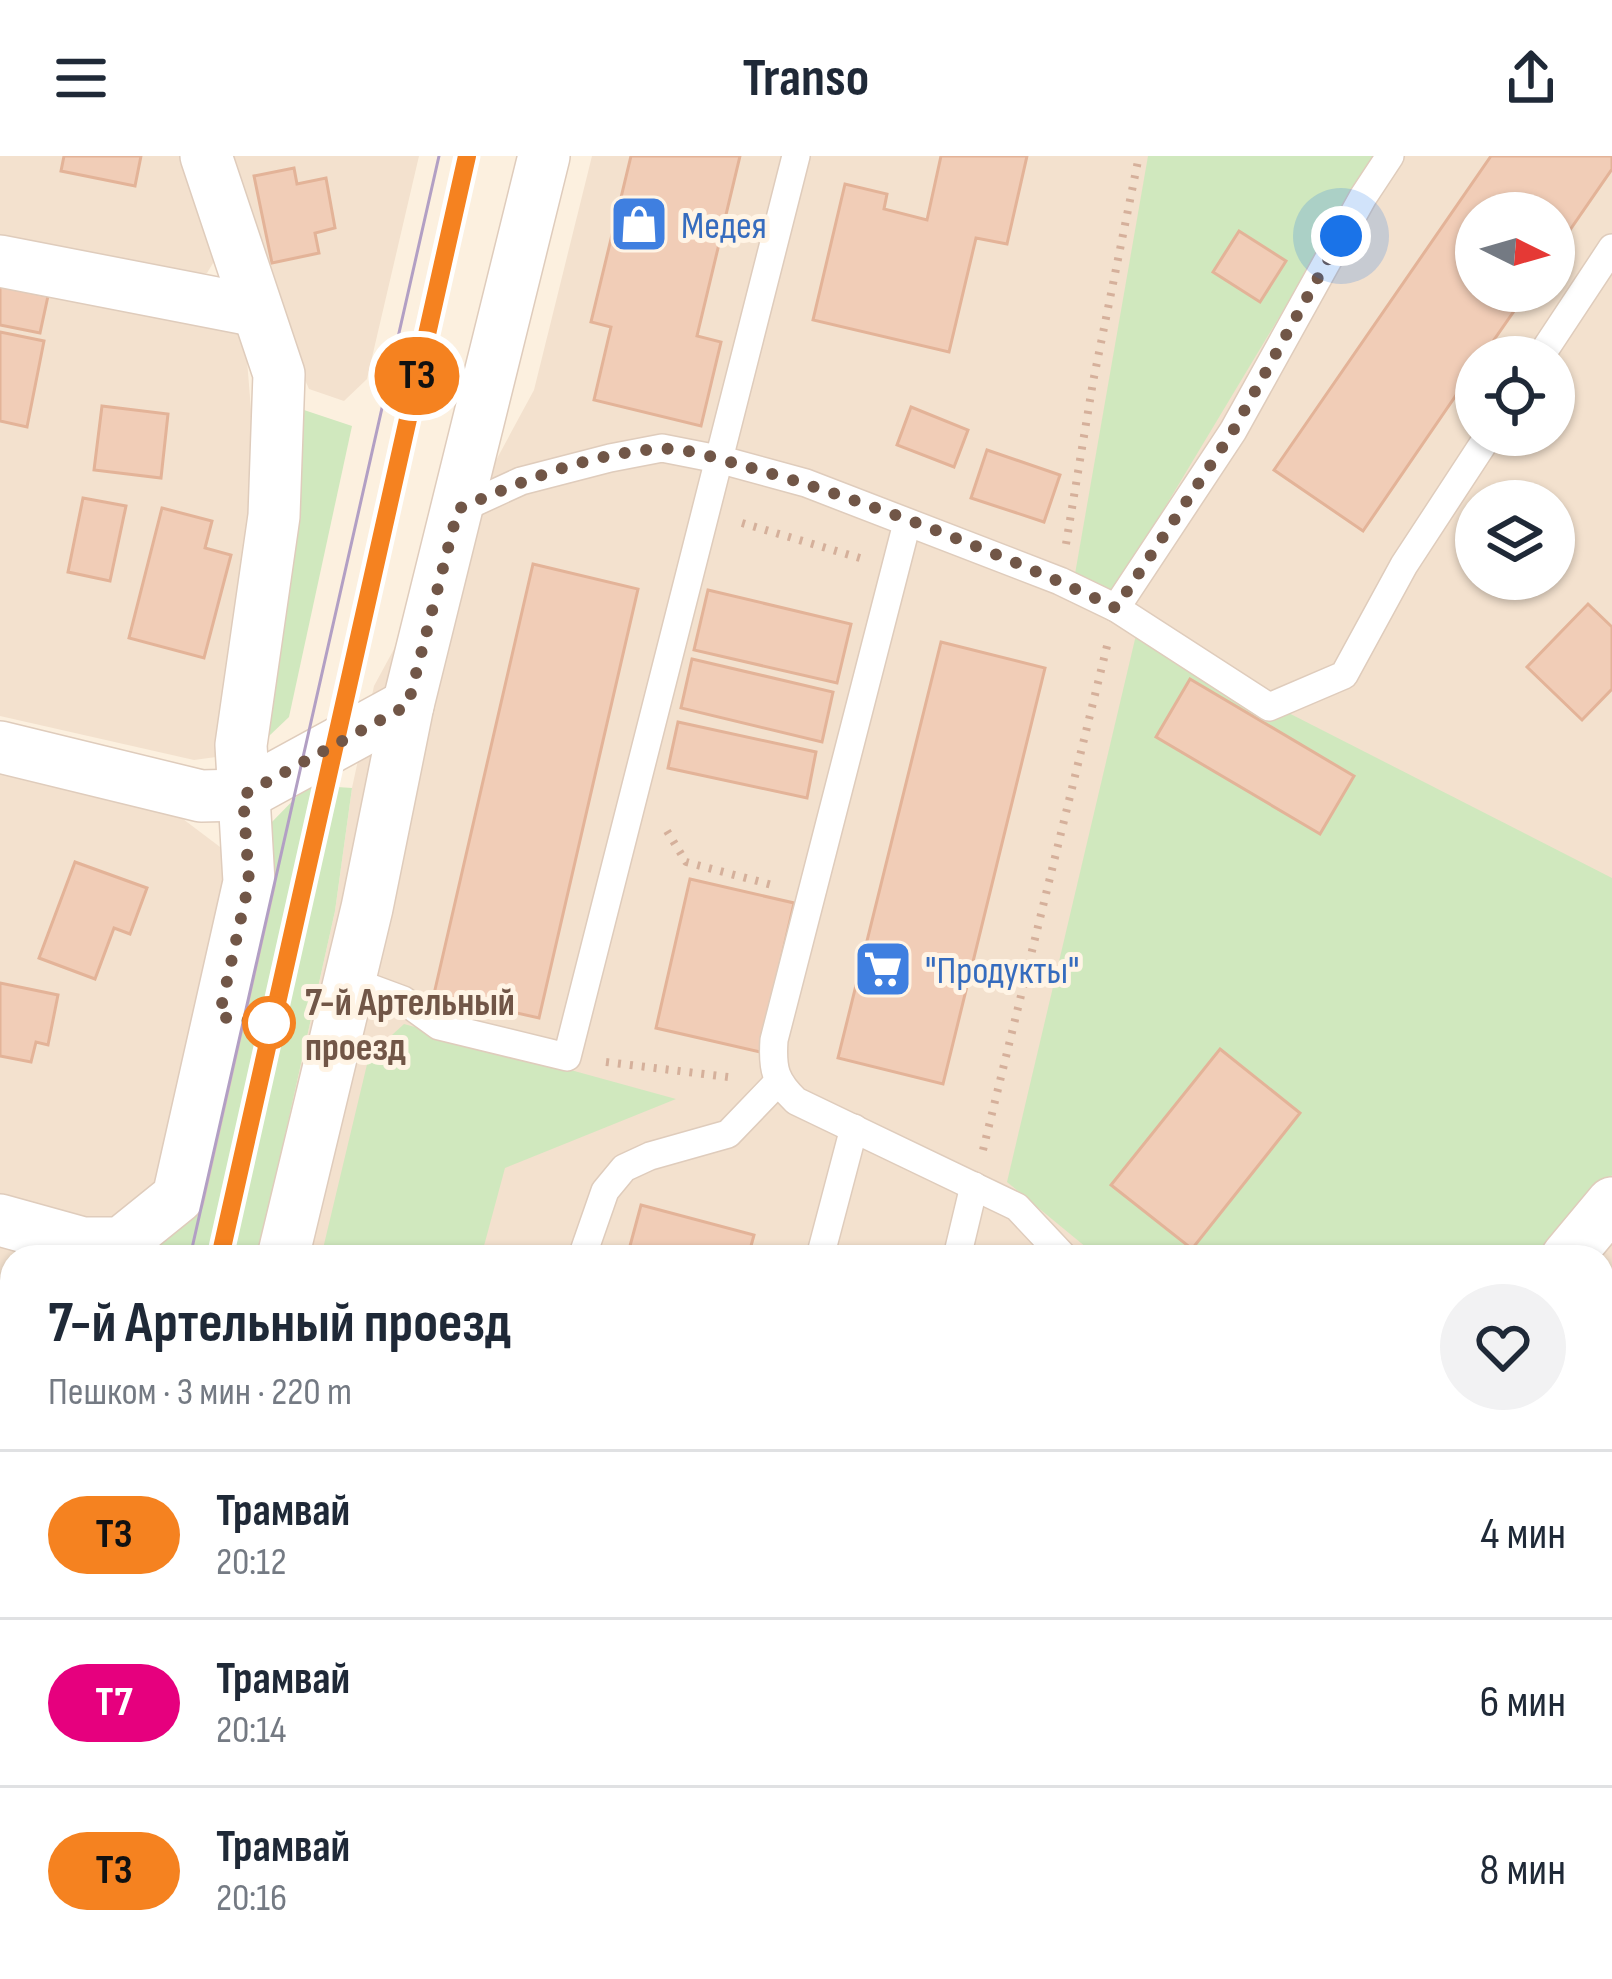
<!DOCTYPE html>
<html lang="ru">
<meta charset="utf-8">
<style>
body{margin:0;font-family:"Sofia Sans Condensed",sans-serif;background:#f2f2f3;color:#1f2937;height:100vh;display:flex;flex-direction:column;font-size:45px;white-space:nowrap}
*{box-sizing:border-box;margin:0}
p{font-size:39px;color:#747a83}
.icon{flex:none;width:66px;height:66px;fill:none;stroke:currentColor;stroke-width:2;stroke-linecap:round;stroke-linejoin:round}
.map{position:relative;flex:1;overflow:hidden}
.drawer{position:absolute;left:0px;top:1089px;width:1614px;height:735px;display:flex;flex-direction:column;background:#fff;border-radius:36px 36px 0 0;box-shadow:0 3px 9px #0004}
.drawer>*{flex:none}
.badge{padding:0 24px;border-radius:39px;font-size:42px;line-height:78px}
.needle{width:78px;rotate:95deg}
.buttons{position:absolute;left:1455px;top:36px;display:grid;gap:24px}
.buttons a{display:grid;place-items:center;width:120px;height:120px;border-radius:50%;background:#fff;box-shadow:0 3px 9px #0004;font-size:60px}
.you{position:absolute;width:60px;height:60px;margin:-30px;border:9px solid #fff;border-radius:50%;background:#1a73e8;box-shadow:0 0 0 18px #1a73e833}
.map>.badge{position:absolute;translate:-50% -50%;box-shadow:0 0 0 6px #fff}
.round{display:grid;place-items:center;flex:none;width:126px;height:126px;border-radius:63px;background:#f2f2f3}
.overview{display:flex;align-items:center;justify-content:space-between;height:204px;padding:0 48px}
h1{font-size:57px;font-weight:700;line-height:90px}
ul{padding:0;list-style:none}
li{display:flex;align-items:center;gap:36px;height:168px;padding:0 48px;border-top:3px solid #e0e1e3}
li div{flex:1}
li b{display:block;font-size:45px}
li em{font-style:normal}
li .badge{min-width:132px;font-weight:700;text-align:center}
header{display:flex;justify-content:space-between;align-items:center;height:156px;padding:0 48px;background:#fff;font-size:54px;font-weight:700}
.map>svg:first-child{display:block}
</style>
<header><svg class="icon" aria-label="menu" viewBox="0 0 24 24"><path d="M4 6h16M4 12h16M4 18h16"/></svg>Transo<svg class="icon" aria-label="share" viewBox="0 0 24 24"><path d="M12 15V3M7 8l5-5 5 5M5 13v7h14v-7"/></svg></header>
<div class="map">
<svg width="1612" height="1823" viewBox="0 0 1612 1823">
<rect width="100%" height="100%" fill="#fcf0df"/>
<g fill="#f3e1ce" fill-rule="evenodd">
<path d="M0,0H192L224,89L207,117L145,122L0,92Z"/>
<path d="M222,0H419L367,223L344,245L309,233L269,143Z"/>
<path d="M592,0H1612V1823H1377L1381,1812H1602V1101H258L335,755L352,632L374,530L534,234ZM1476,57H1554V135H1476ZM1476,201H1554V279H1476ZM1476,345H1554V423H1476Z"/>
<path d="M0,119L137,147L245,179L260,366L216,601L194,604L0,560Z"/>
<path d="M0,611L183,663L224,694L234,726L175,1007L117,1071L0,1047Z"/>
<path d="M0,1077L83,1101H12V1486L0,1539Z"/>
<path d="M97,1812H1184L1181,1823H95Z"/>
</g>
<g fill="#d0e8be">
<path d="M1148,0H1376L1114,436L1075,418Z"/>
<path d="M304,254L352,270L289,561L269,580L264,538Z"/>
<path d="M1136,479L1612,722V1019L1544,1101H1098L1007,1026Z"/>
<path d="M308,629L352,632L335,755L258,1101H83L136,1092L269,669Z"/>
<path d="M404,868L676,943L505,1012L481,1101H321L369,900Z"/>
<path d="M12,1486V1812H97L95,1823H0V1539Z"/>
<path d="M1008,1812H1171L1168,1823H1005Z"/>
</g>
<g fill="#f1cdb7" stroke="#e3b398" stroke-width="3">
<path d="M64,0H141L135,30L61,15Z"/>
<path d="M631,0H740L697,180L721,186L701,270L594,244L611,171L591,166Z"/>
<path d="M941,0H1027L1007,88L976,82L949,196L813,164L845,28L887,38L884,53L927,64Z"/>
<path d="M1491,0H1612V13L1554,97V57H1476V135H1528L1482,201H1476V210L1363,375L1274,314Z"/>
<path d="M294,12L297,28L326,22L335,72L315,77L319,97L272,107L254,20Z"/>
<path d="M1239,75L1286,105L1260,146L1213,116Z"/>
<path d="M0,130L48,140L40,177L0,169Z"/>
<path d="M0,176L44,185L27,271L0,265Z"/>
<path d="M102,250L168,258L161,322L94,314Z"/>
<path d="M911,251L968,274L954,311L897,289Z"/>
<path d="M987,294L1060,319L1044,366L971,342Z"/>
<path d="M83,342L126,350L110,425L68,416Z"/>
<path d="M162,352L212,365L205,392L231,399L204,502L129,482Z"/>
<path d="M533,408L638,433L539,862L434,838Z"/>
<path d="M708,434L851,468L837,527L694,494Z"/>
<path d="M1588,448L1612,471V533L1582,564L1527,511Z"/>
<path d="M941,486L1045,512L943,928L838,902Z"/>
<path d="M692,503L833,536L822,586L681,552Z"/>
<path d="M1190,523L1354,620L1320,678L1156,581Z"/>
<path d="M678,566L816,596L807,642L668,612Z"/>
<path d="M75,706L147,732L130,778L114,772L95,823L39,802Z"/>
<path d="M690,723L794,747L760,896L656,872Z"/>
<path d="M0,827L58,839L48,889L36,886L31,906L0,900Z"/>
<path d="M1220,893L1300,957L1192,1093L1111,1029Z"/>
<path d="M641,1049L754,1079L748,1101H627Z"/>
<path d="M1602,1281L1612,1289V1322L1602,1335Z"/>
<path d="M1602,1758L1612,1762V1823H1486L1453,1812H1602Z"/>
<path d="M720,1812H765L763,1823H718Z"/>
<path d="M863,1812H978L975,1823H860Z"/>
</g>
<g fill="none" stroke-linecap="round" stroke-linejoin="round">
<g stroke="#dfccbc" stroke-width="30">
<g id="lane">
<path d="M1540,201L1612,92"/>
<path d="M458,354L521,325L610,302L662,292L718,303L806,327L1060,425L1116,452L1269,551L1344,519L1404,409L1489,279"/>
<path d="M907,367L774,884C772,913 775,925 796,945L1017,1051L1064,1101"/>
<path d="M1116,452L1233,275L1363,41L1390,0"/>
<path d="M349,824L403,844L439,870L567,901L796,0"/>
<path d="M582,1101L605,1035L624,1012L650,1000L728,978L777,927"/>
<path d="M820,1101L854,972"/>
<path d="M957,1101L974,1030"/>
<path d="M1602,1688L1612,1692"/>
<path d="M462,1812L514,1823"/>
<path d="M632,1823L636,1812"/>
<path d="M789,1823L792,1812"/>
<path d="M1422,1823L1425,1812"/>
</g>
</g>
<g stroke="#dfccbc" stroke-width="54">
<g id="street">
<path d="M0,105L257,155"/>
<path d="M0,591L201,640L243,639L408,549"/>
<path d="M0,1064L83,1087H121L178,1041L249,726L241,589L274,360L279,218L206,0"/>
<path d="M283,1101L367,752L408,549L544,0"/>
<path d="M1567,1101L1612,1047"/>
<path d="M1602,1461L1612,1463"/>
<path d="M117,1823L119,1812"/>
<path d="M1209,1823L1212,1812"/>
</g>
</g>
<g stroke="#d5b09b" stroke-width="8" stroke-dasharray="3 9" stroke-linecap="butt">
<path d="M742,367L860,402"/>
<path d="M1066,388L1093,226L1139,0"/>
<path d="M667,675L686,706L776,730"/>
<path d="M606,906L728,921"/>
<path d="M983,994L1107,490"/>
<path d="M990,1823L993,1812"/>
<path d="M1071,1823L1074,1812"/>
<path d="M1311,1823L1314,1812"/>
</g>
<use href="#lane" stroke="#fff" stroke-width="27"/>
<use href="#street" stroke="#fff" stroke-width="51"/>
<g stroke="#b29fc4" stroke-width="3">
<path d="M190,1101L439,0"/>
<path d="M220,1101L467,0"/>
<path d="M25,1823L27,1812"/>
<path d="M55,1823L58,1812"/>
</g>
</g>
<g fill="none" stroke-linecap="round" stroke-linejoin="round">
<g stroke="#fff" stroke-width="27">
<path id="line" d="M220,1101L467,0"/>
</g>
<use href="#line" stroke="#f58220" stroke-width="18"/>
<path stroke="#715647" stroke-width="12" stroke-dasharray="0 21.6" d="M269,867L219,861L249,726L243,639L408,549L458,353C519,326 590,297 659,293C687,291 721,304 748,311C869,345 1003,398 1116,452L1233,275L1341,80"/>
</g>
<defs>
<g id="shop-square" transform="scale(3)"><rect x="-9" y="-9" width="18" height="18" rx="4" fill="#3f7fe0" stroke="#fff4e5"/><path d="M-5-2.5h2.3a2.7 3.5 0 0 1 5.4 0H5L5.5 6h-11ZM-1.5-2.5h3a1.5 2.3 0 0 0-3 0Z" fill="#fff"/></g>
<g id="supermarket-square" transform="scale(3)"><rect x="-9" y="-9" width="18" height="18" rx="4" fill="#3f7fe0" stroke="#fff4e5"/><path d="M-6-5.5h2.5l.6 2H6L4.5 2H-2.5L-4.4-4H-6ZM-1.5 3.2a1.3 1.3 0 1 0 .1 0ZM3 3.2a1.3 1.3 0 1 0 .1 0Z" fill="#fff"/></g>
</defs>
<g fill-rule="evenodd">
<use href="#shop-square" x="639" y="68"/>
<use href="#supermarket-square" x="883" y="813"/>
</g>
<circle fill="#fff" stroke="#f58220" stroke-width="6" cx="269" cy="867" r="24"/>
<g text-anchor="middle" stroke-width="10" stroke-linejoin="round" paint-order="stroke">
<g font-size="39" fill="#366cbe" stroke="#fff4e5" text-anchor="start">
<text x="681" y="82">Медея</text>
<text x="925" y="827">"Продукты"</text>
</g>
<g font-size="39" font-weight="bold" fill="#715647" stroke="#fff4e5" text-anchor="start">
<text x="305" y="859">7-й Артельный<tspan x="305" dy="45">проезд</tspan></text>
</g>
</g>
</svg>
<div class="buttons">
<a><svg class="needle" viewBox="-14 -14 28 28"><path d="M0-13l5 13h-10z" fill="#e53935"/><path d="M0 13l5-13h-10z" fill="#747a83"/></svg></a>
<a><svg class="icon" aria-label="locate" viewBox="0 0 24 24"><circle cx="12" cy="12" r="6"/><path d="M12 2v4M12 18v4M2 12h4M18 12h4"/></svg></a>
<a><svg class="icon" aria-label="layers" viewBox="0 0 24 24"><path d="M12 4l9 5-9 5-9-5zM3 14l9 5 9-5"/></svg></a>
</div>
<div class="you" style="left:1341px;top:80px"></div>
<b class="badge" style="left:417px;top:220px;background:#f58220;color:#111">T3</b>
<section class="drawer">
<div class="overview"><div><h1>7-й Артельный проезд</h1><p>Пешком · 3 мин · 220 m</p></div><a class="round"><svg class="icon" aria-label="heart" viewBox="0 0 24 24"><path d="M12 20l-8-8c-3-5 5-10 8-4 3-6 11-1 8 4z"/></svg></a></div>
<ul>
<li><span class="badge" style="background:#f58220;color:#111">T3</span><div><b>Трамвай</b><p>20:12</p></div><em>4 мин</em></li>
<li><span class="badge" style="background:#e6007e;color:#fff">T7</span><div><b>Трамвай</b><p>20:14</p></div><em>6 мин</em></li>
<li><span class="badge" style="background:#f58220;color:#111">T3</span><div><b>Трамвай</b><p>20:16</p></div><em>8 мин</em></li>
</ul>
</section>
</div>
